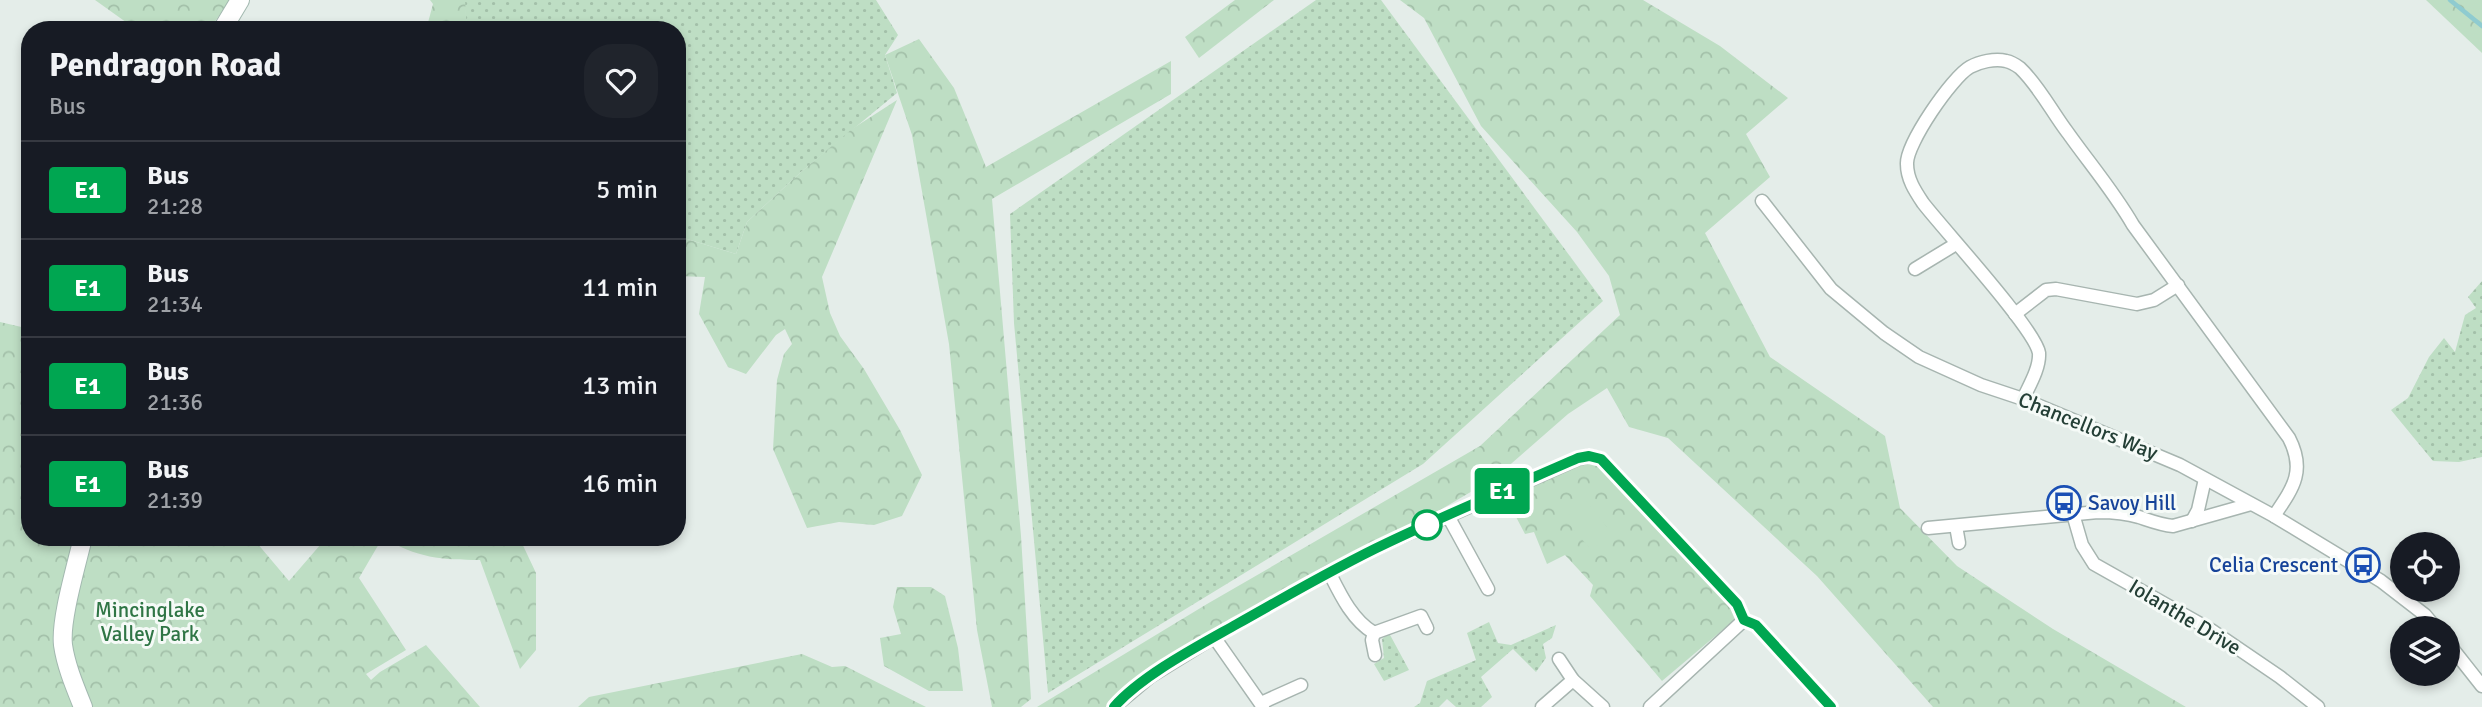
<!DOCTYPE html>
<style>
body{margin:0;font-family:Signika,sans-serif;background:#20242c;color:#f1f3f6;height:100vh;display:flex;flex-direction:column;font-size:26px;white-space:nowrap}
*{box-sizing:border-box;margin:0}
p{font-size:23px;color:#9ea1a6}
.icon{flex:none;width:38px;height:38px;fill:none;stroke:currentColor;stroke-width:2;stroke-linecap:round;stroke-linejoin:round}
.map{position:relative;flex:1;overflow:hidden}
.panel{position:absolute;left:21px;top:21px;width:665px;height:525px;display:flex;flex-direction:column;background:#171b24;border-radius:28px;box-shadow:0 4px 10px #0003}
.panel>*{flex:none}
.badge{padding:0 14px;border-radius:5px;font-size:24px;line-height:46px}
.fabs{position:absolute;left:2390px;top:532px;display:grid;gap:14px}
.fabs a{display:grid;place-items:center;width:70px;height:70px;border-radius:50%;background:#171b24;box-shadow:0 4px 10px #0003;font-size:35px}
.map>.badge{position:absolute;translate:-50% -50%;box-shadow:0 0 0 4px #fff}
.round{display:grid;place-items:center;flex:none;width:74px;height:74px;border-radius:28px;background:#20242c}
.summary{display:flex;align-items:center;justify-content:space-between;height:119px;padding:0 28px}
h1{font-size:33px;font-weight:700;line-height:52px}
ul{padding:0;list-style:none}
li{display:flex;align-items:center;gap:21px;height:98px;padding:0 28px;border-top:2px solid #363941}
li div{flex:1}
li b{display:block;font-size:26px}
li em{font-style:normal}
li .badge{min-width:77px;font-weight:700;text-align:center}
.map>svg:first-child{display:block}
</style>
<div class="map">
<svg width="2482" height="707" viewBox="0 0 2482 707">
<defs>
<pattern id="grass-dots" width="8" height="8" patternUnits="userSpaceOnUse" patternTransform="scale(1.75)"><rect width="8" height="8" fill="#bedec4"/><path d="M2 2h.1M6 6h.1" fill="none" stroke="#a3c0a9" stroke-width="1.8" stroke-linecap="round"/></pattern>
<pattern id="forest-crowns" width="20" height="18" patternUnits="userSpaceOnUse" patternTransform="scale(1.75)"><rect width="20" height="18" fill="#bedec4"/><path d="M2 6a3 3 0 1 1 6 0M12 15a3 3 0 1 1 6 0" fill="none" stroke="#a3c0a9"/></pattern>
</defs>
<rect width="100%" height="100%" fill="#e4ede9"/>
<g fill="url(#grass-dots)">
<path d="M464,0H876L898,35L885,55L897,93L801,172L747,222L736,254L677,236V30H467Z"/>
<path d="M1316,0H1381L1603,301L1423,464L1048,693L1014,323L1010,214Z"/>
<path d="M2482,281V457L2459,462L2433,461L2391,410L2408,398L2429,357L2444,338L2455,352L2465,315L2476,308L2468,297Z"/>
<path d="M1489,622L1498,643L1511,645L1556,625L1552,638L1543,644L1546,658L1536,672L1513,649L1481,677L1492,697L1481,707H1456L1447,699L1439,707H1414L1420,703L1427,681L1476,660L1467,633Z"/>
<path d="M1389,633L1409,670L1384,681L1374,664L1384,658L1382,639Z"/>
</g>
<g fill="url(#forest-crowns)">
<path d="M95,0H230L209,30H137Z"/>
<path d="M430,0H465L467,30H426L433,4Z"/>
<path d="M1235,0H1274L1199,58L1185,37Z"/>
<path d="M1400,0H1643L1720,46L1788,98L1746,134L1770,177L1705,233L1770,357L1885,436L1900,508L1957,566L2053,629L2186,707H1933L1817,576L1668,438L1629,427L1607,388L1568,414L1496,477L1107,707H1037L1207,604L1480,446L1620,315L1609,276L1577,232L1481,126L1424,18Z"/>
<path d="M2426,0H2482V53Z"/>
<path d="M919,39L954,88L986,167L1171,61V94L992,199L1021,536L1031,699L1021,707H992L977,630L949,344L912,135L885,55Z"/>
<path d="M897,100L822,277L830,313L840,336L864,369L900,430L922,475L902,516L874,525L839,522L807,528L773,449L777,380L784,354L792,344L785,329L776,335L746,374L728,367L699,314L705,277L677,276V236L736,254L747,222L801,172L852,129Z"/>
<path d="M0,322L30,329V537H252L289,581L327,537H519L536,573V650L520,669L480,560C442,560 416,558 383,537L359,578L406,650L366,674L371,680L380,672L426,645L480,707H0Z"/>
<path d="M1594,460L1735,605L1739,616L1662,681L1590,596L1593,585L1565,555L1547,564L1534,532L1525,534L1505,496L1567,468Z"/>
<path d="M897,587H931L945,596L958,648L963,691H929L884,666L880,638L901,634L893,607Z"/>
<path d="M802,654L832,667L845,666L926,707H578L589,697Z"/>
</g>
<path fill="#bedec4" d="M1586,501L1612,533L1591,550L1564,518Z"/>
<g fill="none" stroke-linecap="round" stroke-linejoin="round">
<path stroke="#8fcbd0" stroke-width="4.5" d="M2450,0L2482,26"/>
<g stroke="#a7b5b0" stroke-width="15">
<g id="street">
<path d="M1762,201L1831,289L1884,333L1919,357L1981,385L2023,399L2180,465L2274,516L2381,581L2425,615L2436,628"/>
<path d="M1915,269L1956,244"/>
<path d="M2015,314L2046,290L2056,289L2137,304L2154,300L2178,285"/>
<path d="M2023,399C2029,386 2040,368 2039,353C2035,329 1943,229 1923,203C1915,191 1907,179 1907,164C1906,144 1952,77 1970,67C1979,62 1995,58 2006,61C2011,62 2016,65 2020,68C2039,86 2052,112 2068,133C2090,164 2114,192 2133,225L2289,438C2306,471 2293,488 2274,516"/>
<path d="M2073,514L2082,545L2094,564L2211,630L2280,677L2318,707"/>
<path d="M1448,516L1488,589"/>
<path d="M2192,521L2198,510L2205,479"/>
<path d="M1956,526L1959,543"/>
<path d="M1928,528L2098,512C2112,512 2126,513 2139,517C2151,521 2161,525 2173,526L2251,504"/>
<path d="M1329,572C1340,594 1352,620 1374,633L1372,640L1375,655"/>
<path d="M1374,633L1421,616L1427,628"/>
<path d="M1214,637L1263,707"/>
<path d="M2448,643L2482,686"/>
<path d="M1559,659L1573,680L1603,707"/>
<path d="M1261,703L1301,685"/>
<path d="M1114,707L1151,676L1214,637L1329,572L1387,543L1578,459L1589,456L1601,459L1737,604L1744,620L1756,625L1831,707"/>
<path d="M1542,707L1573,680"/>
<path d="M1650,707L1744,620"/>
</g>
</g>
<g stroke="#a3b9b0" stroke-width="20">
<g id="secondary">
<path d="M222,30L240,0"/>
<path d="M83,537C77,564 60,619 63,645C66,666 75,687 83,707"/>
</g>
</g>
<use href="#street" stroke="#fff" stroke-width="12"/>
<use href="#secondary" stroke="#fff" stroke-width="18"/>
</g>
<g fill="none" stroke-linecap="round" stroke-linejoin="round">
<g stroke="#fff" stroke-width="16">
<path id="line" d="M1114,707C1142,675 1200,645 1237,624C1287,596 1336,567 1387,543C1450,513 1514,486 1578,458L1589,456L1601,459L1737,604L1744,620L1756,625L1831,707"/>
</g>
<use href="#line" stroke="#00a651" stroke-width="10"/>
</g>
<defs>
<g id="bus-ring" transform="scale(1.75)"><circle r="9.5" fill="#f5faf7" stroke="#1a4fb4" stroke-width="1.5"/><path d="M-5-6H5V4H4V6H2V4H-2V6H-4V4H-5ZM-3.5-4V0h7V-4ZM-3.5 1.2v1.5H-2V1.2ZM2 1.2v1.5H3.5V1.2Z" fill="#1a4fb4"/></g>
</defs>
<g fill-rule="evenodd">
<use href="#bus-ring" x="2064" y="503"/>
<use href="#bus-ring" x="2363" y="565"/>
</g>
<circle fill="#fff" stroke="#00a651" stroke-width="3.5" cx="1427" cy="525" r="14"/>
<g text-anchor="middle" stroke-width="6" stroke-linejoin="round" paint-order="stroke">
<g font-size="21" fill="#243f36" stroke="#f5faf7">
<text transform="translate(2088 426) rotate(22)" y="7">Chancellors Way</text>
<text transform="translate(2185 617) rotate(31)" y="7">Iolanthe Drive</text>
</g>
<g font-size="21" fill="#164399" stroke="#f5faf7" text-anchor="start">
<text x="2088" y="510">Savoy Hill</text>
<text x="2338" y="572" text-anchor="end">Celia Crescent</text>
</g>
<g font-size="21" fill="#2f7545" stroke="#f5faf7">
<text x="150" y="617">Mincinglake<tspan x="150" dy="24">Valley Park</tspan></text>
</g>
</g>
</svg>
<div class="fabs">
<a><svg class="icon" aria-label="locate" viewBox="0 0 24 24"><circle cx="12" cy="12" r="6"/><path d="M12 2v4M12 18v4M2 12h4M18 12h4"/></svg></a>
<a><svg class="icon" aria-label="layers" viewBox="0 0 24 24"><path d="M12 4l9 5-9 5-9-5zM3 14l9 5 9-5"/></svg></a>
</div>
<b class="badge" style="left:1502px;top:491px;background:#00a651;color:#fff">E1</b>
<section class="panel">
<div class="summary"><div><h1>Pendragon Road</h1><p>Bus</p></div><a class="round"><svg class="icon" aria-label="heart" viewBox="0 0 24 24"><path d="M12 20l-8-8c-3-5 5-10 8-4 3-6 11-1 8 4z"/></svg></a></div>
<ul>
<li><span class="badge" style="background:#00a651;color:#fff">E1</span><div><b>Bus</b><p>21:28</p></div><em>5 min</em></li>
<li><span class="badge" style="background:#00a651;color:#fff">E1</span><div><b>Bus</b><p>21:34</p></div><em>11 min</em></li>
<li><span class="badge" style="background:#00a651;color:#fff">E1</span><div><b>Bus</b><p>21:36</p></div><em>13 min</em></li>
<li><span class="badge" style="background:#00a651;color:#fff">E1</span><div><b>Bus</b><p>21:39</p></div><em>16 min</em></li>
</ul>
</section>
</div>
